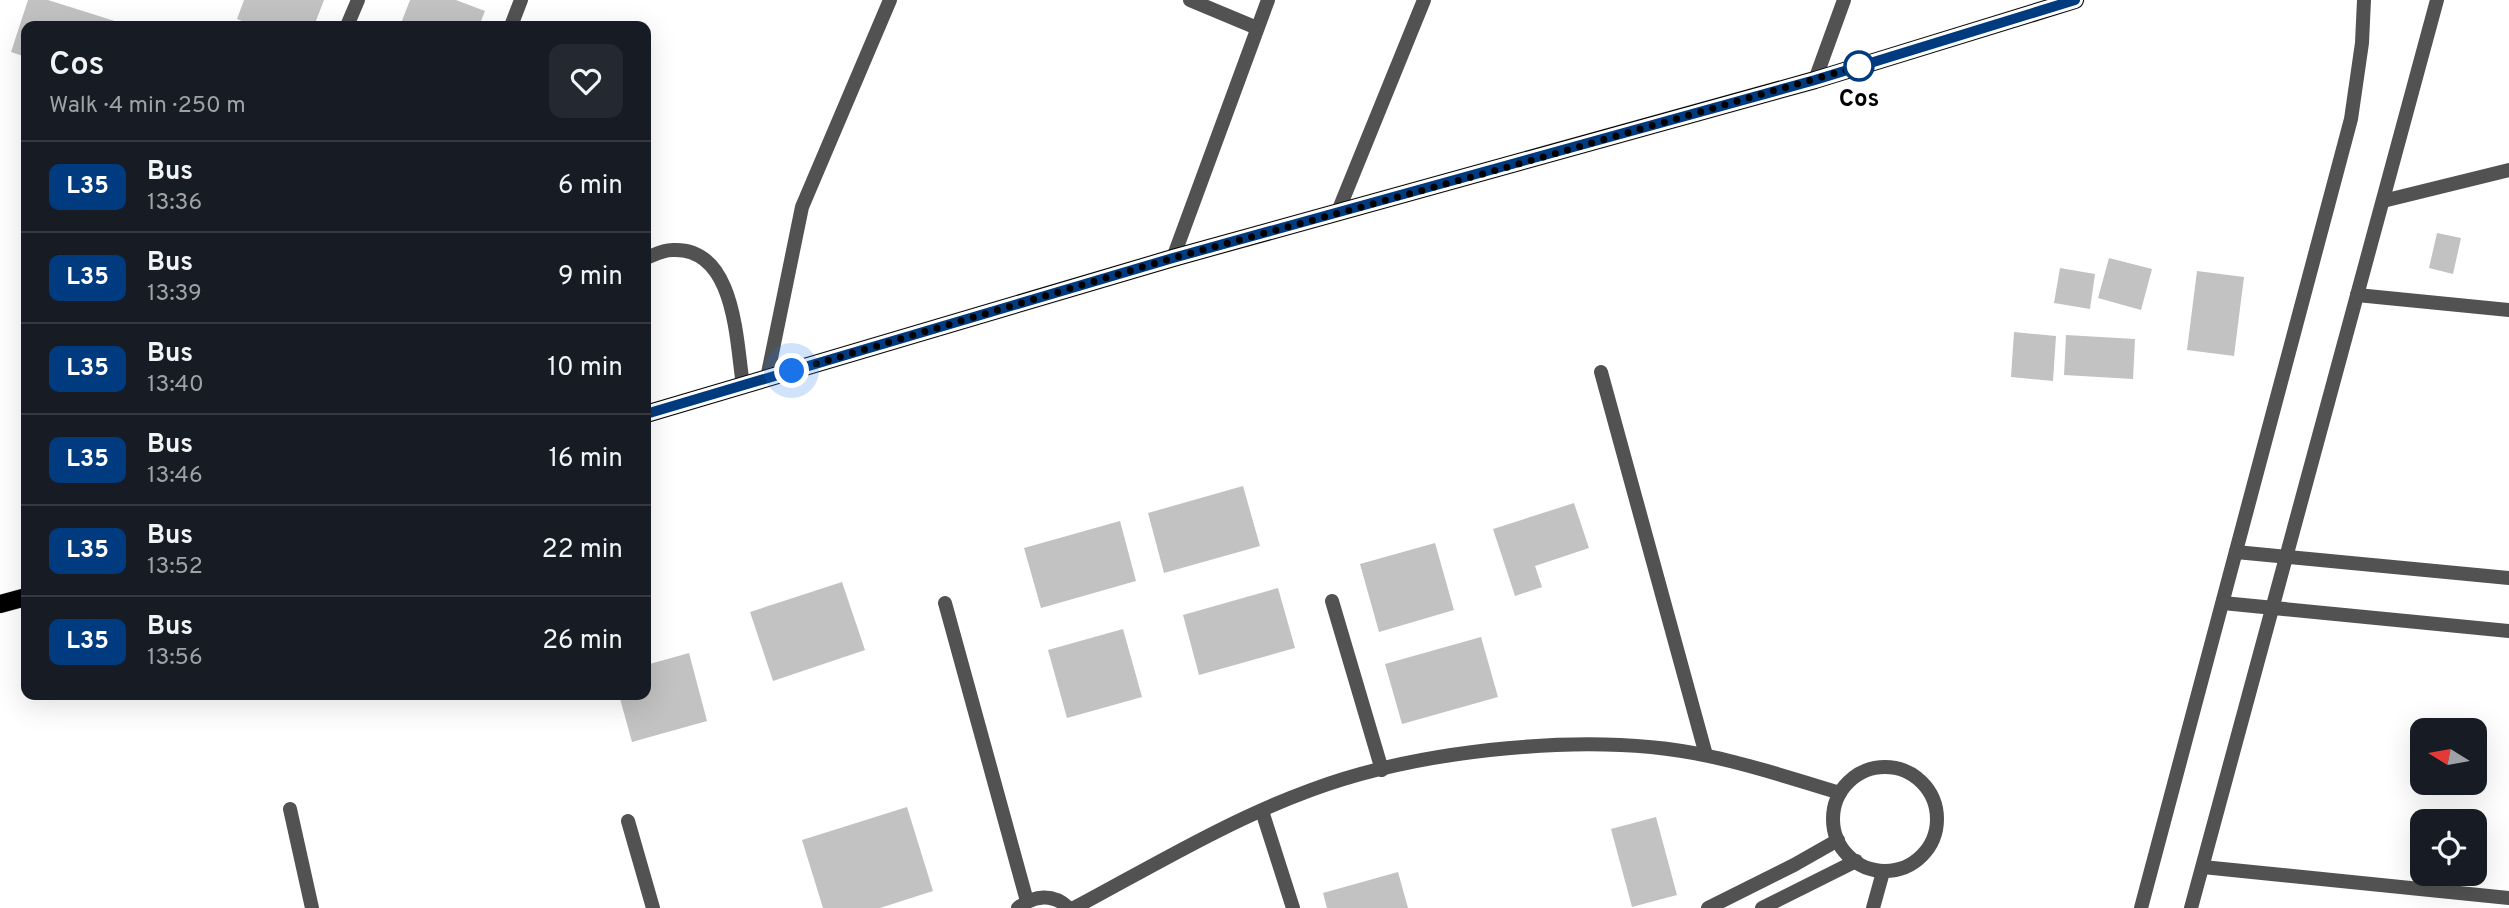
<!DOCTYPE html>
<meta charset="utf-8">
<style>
body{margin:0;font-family:Overpass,sans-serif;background:#242831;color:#f1f3f6;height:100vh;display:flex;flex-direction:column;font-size:26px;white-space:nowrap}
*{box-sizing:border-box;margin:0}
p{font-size:23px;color:#9ea1a6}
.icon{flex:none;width:38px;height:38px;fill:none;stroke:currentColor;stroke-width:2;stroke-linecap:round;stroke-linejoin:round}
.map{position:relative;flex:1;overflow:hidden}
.details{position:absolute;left:21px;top:21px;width:630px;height:679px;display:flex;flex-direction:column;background:#171b24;border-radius:14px;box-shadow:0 7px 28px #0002}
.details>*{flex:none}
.badge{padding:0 14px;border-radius:10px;font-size:24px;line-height:46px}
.needle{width:46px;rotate:281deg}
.fabs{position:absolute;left:2410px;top:718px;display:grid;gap:14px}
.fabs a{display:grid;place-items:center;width:77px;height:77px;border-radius:14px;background:#171b24;box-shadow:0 7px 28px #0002;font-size:35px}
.you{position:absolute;width:35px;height:35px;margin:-18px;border:5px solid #fff;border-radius:50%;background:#1a73e8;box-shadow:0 0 0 10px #1a73e833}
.map>.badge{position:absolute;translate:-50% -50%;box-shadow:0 0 0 4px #fff}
.round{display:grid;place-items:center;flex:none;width:74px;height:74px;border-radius:14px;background:#242831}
.summary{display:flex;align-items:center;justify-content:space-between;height:119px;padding:0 28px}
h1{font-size:33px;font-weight:600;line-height:52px}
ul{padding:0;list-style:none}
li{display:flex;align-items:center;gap:21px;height:91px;padding:0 28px;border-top:2px solid #363941}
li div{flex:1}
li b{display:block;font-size:26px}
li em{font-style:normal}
li .badge{min-width:77px;font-weight:700;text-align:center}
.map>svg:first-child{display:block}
</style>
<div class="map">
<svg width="2509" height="908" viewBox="0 0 2509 908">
<rect width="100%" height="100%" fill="#fff"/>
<g fill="#c2c2c2">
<path d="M28,0H48L121,23L120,26H26V57L11,52Z"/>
<path d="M244,0H324L314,26H255L237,19Z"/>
<path d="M410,0H456L485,11L479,26H400Z"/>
<path d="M2437,233L2461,238L2453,274L2429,268Z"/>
<path d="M2109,258L2152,269L2141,310L2098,298Z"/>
<path d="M2060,268L2095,274L2090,309L2054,303Z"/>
<path d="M2197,271L2244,277L2234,356L2187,350Z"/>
<path d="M2014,332L2056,336L2053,381L2011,377Z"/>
<path d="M2066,335L2135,339L2133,379L2064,375Z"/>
<path d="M1243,486L1260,546L1164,573L1148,513Z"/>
<path d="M1574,503L1589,548L1535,566L1542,587L1515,596L1493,529Z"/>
<path d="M1120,521L1136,581L1041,608L1024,548Z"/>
<path d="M1435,543L1454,610L1379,632L1360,564Z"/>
<path d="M842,582L865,650L773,681L750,612Z"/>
<path d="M1278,588L1295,648L1199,675L1183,615Z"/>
<path d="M1123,629L1142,697L1067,718L1048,650Z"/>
<path d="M1481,637L1498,697L1402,724L1385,664Z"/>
<path d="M689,653L707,721L632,742L619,695H646V665Z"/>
<path d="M907,807L933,891L880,908H823L802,840Z"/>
<path d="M1656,817L1677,895L1632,907L1611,829Z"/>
<path d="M1398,872L1408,908H1327L1323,893Z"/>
</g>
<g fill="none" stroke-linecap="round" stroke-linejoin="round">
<g stroke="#dbdbdb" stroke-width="19">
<g id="primary">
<path d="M646,414L1173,258L1815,80L2075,0"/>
<path d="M0,604L26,597"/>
</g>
</g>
<path stroke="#525252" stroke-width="14" d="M1815,80L1844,0"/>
<g stroke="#525252" stroke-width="14">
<path d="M1190,0L1257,28"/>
<path d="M347,26L358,0"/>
<path d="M511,26L521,0"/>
<path d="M2383,201L2509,170"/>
<path d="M1337,214L1424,0"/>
<path d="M646,258C654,255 663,250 672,250C736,246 736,342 743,385"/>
<path d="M1173,258L1268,0"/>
<path d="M2357,295L2509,310"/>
<path d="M1601,372L1706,755"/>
<path d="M767,378L802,207L890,0"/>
<path d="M2236,552L2509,578"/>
<path d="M1332,601L1382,770"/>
<path d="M945,603L1027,901"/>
<path d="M2223,603L2509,631"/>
<circle cx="1885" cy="819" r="52"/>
<path d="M290,809L312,908"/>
<path d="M1262,811L1293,908"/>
<path d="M628,821L653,908"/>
<path d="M2203,867L2509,898"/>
<path d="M1018,908C1034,895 1053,893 1069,908"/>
<path d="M1074,908C1151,867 1229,820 1311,790C1421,749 1593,731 1708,756C1753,765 1796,780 1840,793"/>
<path d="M1708,908L1794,865L1838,840"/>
<path d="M1762,908L1856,861"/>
<path d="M1873,908L1883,872"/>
<path d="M2141,908L2351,119L2362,43L2364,0"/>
<path d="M2191,908L2437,0"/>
</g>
<use href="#primary" stroke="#000" stroke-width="18"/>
</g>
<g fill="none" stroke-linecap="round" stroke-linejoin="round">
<g stroke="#fff" stroke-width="16">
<path id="line" d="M646,414L1173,258L1815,80L2075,0"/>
</g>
<use href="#line" stroke="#003b80" stroke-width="10"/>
<path stroke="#000" stroke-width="7" stroke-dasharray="0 12.6" d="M792,371L1173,258L1508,167L1867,64L1859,66"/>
</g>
<circle fill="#fff" stroke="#003b80" stroke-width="3.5" cx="1859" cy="66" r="14"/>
<g text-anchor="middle" stroke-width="6" stroke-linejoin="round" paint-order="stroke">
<g font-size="24" font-weight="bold" fill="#000" stroke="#fff">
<text x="1859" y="106">Cos</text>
</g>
</g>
</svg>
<div class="fabs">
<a><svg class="needle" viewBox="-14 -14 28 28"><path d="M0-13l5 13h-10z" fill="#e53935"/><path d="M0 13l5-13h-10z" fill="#9ea1a6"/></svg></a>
<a><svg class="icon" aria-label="locate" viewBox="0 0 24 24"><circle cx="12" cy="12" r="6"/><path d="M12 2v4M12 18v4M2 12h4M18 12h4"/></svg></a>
</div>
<div class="you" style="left:792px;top:371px"></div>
<section class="details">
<div class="summary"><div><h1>Cos</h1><p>Walk · 4 min · 250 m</p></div><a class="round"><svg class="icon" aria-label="heart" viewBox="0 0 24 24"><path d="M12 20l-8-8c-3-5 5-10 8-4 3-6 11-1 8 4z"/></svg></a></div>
<ul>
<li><span class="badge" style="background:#003b80;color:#fff">L35</span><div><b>Bus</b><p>13:36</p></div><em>6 min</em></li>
<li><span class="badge" style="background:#003b80;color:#fff">L35</span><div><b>Bus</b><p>13:39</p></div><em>9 min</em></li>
<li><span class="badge" style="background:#003b80;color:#fff">L35</span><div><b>Bus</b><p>13:40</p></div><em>10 min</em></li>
<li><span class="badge" style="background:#003b80;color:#fff">L35</span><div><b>Bus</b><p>13:46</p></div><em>16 min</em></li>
<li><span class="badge" style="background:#003b80;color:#fff">L35</span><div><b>Bus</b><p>13:52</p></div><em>22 min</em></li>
<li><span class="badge" style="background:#003b80;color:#fff">L35</span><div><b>Bus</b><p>13:56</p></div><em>26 min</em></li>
</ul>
</section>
</div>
